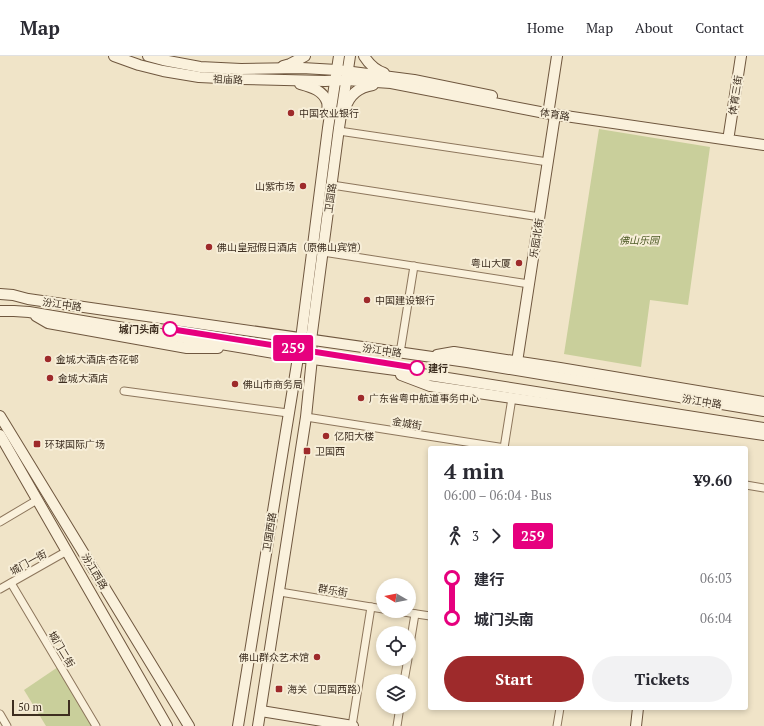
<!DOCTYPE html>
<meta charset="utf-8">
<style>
body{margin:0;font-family:"PT Serif","Noto Sans SC",serif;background:#f2f2f3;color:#2b2b33;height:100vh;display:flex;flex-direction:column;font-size:15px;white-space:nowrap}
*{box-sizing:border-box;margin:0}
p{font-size:13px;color:#7c7c81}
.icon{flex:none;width:22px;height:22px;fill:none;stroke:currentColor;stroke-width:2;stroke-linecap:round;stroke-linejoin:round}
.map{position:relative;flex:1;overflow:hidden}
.panel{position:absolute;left:428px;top:390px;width:320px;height:264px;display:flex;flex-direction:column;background:#fff;border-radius:4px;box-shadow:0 2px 6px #0003}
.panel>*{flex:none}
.badge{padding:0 8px;border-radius:3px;font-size:14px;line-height:26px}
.needle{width:26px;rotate:279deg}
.tools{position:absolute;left:376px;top:522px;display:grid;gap:8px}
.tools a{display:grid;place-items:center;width:40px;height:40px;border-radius:50%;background:#fff;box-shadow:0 2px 6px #0003;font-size:20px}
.scale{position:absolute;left:12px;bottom:10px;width:58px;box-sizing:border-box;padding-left:4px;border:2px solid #3d2e20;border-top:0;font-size:11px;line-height:14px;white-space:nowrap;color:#3d2e20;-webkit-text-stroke:3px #f7eed8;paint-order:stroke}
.map>.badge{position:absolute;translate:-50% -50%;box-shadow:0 0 0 2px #fff}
.legs{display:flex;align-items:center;gap:6px;height:44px;padding:0 16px;font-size:13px}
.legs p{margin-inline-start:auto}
.summary{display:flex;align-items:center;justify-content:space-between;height:68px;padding:0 16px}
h1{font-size:22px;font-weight:600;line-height:30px}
.action{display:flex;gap:8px;margin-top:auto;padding:8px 16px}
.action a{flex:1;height:46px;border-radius:24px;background:#9e2a2b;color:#fff;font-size:16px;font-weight:600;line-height:46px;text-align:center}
.action a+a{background:#f2f2f3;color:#2b2b33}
ul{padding:0 16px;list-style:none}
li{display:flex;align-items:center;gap:14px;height:40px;font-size:15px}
li i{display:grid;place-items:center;width:6px;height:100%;margin:0 5px;background:currentColor}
li i::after{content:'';width:10px;height:10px;margin:-5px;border:3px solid;border-radius:50%;background:#fff}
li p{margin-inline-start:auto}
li:first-child i{background:linear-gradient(#0000 50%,currentColor 0)}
li:last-child i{background:linear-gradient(currentColor 50%,#0000 0)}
header{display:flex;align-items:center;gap:24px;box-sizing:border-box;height:56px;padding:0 20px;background:#fff;border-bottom:1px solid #e1e1e2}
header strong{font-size:19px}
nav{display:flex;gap:22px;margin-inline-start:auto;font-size:14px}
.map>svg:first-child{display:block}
</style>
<header>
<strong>Map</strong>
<nav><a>Home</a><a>Map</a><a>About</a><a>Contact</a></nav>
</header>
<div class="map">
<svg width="764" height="670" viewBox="0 0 764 670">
<rect width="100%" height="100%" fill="#f0e4c8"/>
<g fill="#c9cf9b">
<path d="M599,73L710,91L688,249L650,244L641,311L564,298Z"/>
<path d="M58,611L92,670H46L24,634Z"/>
</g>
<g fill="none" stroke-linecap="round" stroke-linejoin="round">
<g stroke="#8d765c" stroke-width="9">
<g id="street">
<path d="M339,75L548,106"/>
<path d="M332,129L540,161"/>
<path d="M323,196L529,228"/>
<path d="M400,297L414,210"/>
<path d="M124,335L288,357"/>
<path d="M306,361L505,392"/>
<path d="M504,392L512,342"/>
<path d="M746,429L764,432"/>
<path d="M0,466L37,444"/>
<path d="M11,527L96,670"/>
<path d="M0,533L67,495"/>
<path d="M280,536L383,553"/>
<path d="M397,555L430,560"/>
<path d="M409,594L415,558"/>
<path d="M404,625L408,603"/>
<path d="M0,658L7,670"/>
<path d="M352,670L371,551"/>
<path d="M397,670L400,651"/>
<path d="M557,670L560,652"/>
</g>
</g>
<g stroke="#6f573f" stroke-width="12">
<g id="secondary">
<path d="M114,0L139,9L163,15L199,21L241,23L325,25L346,24L391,27L545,57L764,89"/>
<path d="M148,0L163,4L200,11L241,13L302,12L337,14L414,24L492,40"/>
<path d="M364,0C369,8 375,14 384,17"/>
<path d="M283,10L290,8L305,0"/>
<path d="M300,28C311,31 323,34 327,46C328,49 327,53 328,56"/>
<path d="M549,52L557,0"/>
<path d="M345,53C349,39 359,31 373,29"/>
<path d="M729,78L741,0"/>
<path d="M0,238L13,239L28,243L467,306L764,355"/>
<path d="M0,255H14L29,256L298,301L403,315L764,372"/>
<path d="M36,260L48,267L187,292H218"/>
<path d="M437,299L454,296L560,312L764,346"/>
<path d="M517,306L555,59"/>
<path d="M401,319L430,330L764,379"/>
<path d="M0,360L189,670"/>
<path d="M0,379L167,670"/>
<path d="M261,655L353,670"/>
<path d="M238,670L301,283L328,72L339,0"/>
<path d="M258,670L306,361L312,302L311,284L339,72L350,0"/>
<path d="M636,670L638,652"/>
</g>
</g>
<use href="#street" stroke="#faf1dc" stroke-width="7"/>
<use href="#secondary" stroke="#faf1dc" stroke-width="10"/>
</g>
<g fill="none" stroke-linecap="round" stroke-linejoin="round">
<g stroke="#fff" stroke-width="9">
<path id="line-1" d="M170,273L417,312"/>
</g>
<use href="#line-1" stroke="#e6007e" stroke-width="6"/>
</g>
<g fill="#9e2a2b" stroke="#f7eed8" stroke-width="1.5">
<circle cx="291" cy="57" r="4"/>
<circle cx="303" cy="130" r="4"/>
<circle cx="209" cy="191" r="4"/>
<circle cx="519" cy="207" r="4"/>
<circle cx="367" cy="244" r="4"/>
<circle cx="48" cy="303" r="4"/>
<circle cx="50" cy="322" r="4"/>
<circle cx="235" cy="328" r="4"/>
<circle cx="361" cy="342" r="4"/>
<circle cx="326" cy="380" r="4"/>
<rect x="33" y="384" width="8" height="8" rx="2"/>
<rect x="303" y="391" width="8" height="8" rx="2"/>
<circle cx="317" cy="601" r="4"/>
<rect x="275" y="629" width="8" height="8" rx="2"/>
</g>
<g fill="#fff" stroke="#e6007e" stroke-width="2">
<circle cx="170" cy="273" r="7"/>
<circle cx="417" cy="312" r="7"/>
</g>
<g text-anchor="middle" stroke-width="4" stroke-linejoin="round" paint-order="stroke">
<g font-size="10" fill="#3d2e20" stroke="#f7eed8">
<text transform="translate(228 23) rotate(2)" y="4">祖庙路</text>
<text transform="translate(735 39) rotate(-81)" y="4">体育三街</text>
<text transform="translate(555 58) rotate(9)" y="4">体育路</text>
<text transform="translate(330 142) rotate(-82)" y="4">卫国路</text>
<text transform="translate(536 182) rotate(-81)" y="4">乐园北街</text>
<text transform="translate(62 248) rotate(8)" y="4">汾江中路</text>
<text transform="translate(382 294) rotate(8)" y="4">汾江中路</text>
<text transform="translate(702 345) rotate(9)" y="4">汾江中路</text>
<text transform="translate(407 367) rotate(9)" y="4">金城街</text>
<text transform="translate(269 476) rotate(-81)" y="4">卫国西路</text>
<text transform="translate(28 506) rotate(-29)" y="4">城门一街</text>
<text transform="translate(95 515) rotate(59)" y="4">汾江西路</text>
<text transform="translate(333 534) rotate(9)" y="4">群乐街</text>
<text transform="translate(62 593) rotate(59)" y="4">城门二街</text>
</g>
<g font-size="10" fill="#3d2e20" stroke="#f7eed8" text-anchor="start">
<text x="299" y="61">中国农业银行</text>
<text x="295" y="134" text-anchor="end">山紫市场</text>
<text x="217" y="195">佛山皇冠假日酒店（原佛山宾馆）</text>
<text x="511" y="211" text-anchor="end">粤山大厦</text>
<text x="375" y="248">中国建设银行</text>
<text x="56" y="307">金城大酒店·杏花邨</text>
<text x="58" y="326">金城大酒店</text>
<text x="243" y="332">佛山市商务局</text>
<text x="369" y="346">广东省粤中航道事务中心</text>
<text x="334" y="384">亿阳大楼</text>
<text x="45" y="392">环球国际广场</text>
<text x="315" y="399">卫国西</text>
<text x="309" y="605" text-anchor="end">佛山群众艺术馆</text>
<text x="287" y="637">海关（卫国西路）</text>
</g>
<g font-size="10" font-style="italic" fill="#4d5a26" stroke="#f7eed8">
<text x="639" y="188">佛山乐园</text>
</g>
<g font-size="10" font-weight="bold" fill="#3d2e20" stroke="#f7eed8" text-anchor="end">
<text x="159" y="277">城门头南</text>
<text x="428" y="316" text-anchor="start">建行</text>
</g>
</g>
</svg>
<div class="tools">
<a><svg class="needle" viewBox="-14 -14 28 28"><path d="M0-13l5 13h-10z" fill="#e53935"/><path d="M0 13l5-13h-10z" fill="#7c7c81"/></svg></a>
<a><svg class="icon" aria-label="locate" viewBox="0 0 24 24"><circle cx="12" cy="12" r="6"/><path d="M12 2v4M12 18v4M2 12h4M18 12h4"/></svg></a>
<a><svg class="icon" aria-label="layers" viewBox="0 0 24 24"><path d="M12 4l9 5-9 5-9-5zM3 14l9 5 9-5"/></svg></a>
</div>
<div class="scale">50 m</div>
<b class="badge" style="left:293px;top:292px;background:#e6007e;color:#fff">259</b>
<section class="panel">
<div class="summary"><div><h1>4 min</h1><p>06:00 – 06:04 · Bus</p></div><b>¥9.60</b></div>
<div class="legs"><svg class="icon" aria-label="walk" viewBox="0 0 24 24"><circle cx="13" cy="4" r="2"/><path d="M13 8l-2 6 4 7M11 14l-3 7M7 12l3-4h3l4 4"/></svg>3<svg class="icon" aria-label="forward" viewBox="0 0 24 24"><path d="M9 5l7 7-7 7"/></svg><b class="badge" style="background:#e6007e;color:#fff">259</b></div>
<ul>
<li><i style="color:#e6007e"></i><b>建行</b><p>06:03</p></li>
<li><i style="color:#e6007e"></i><b>城门头南</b><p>06:04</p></li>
</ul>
<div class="action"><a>Start</a><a>Tickets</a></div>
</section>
</div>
